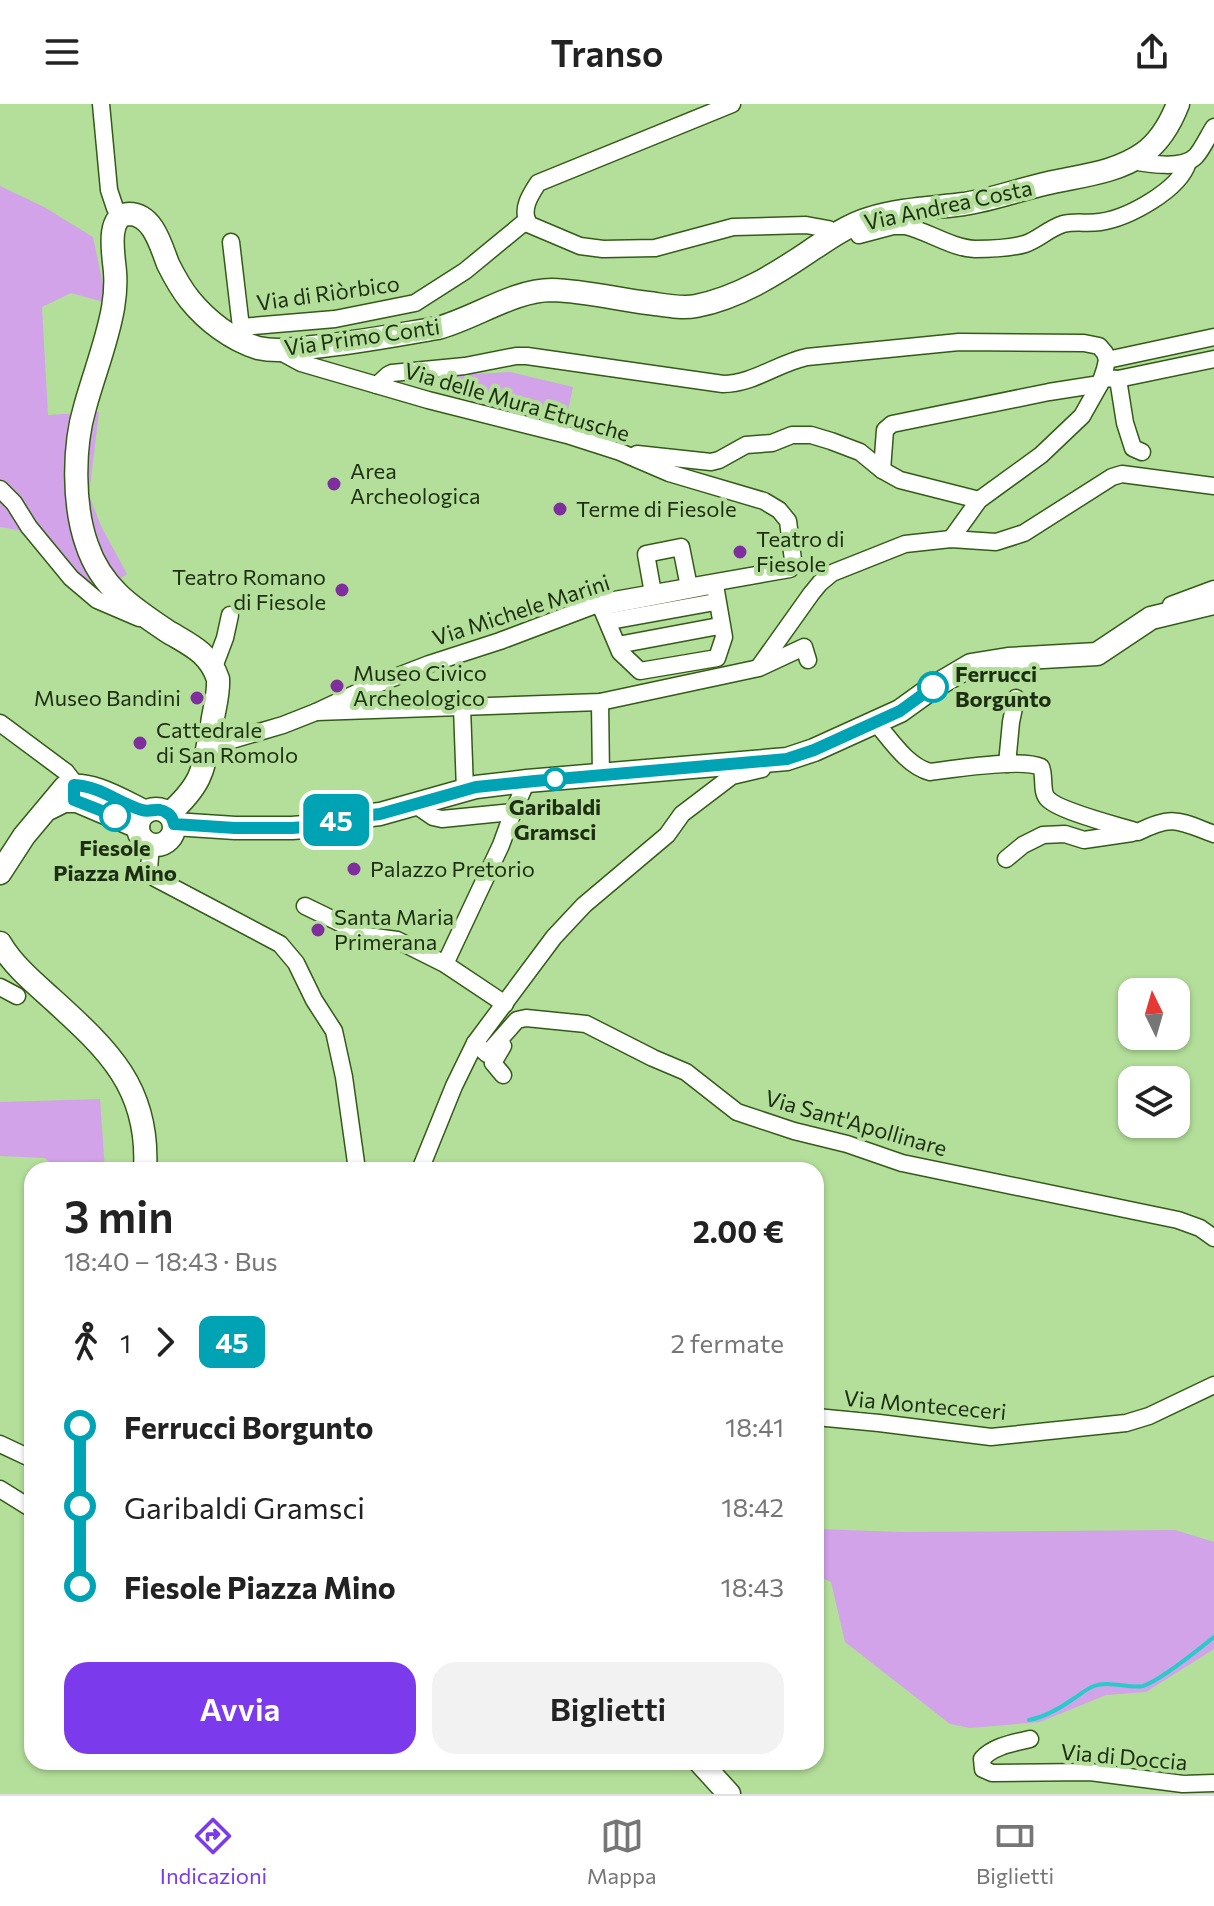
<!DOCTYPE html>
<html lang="it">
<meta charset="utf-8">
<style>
body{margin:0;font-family:Commissioner,sans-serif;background:#f2f2f2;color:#222;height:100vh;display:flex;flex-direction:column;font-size:30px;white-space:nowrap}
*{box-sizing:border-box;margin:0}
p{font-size:26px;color:#767676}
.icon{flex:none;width:44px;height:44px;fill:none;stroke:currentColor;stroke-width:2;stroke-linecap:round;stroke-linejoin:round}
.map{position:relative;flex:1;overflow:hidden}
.panel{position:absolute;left:24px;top:1058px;width:800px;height:608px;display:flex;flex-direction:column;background:#fff;border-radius:24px;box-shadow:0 2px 6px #0004}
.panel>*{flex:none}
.badge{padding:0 16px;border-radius:12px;font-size:28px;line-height:52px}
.needle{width:52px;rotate:355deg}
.buttons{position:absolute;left:1118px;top:874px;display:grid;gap:16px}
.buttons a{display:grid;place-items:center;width:72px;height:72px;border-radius:16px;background:#fff;box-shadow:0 2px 6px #0004;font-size:40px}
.map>.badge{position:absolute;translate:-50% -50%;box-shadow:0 0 0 4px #fff}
.legs{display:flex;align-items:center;gap:12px;height:88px;padding:0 40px;font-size:26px}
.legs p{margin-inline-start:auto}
.overview{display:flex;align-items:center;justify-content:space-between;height:136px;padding:0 40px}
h1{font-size:44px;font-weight:600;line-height:60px}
.button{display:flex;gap:16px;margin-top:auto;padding:16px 40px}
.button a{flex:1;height:92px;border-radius:24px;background:#7c3aed;color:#fff;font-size:32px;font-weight:600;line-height:92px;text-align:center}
.button a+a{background:#f2f2f2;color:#222}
ul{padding:0 40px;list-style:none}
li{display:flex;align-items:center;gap:28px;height:80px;font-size:30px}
li i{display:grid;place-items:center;width:12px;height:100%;margin:0 10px;background:currentColor}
li i::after{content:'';width:20px;height:20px;margin:-10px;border:6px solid;border-radius:50%;background:#fff}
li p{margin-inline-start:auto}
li:first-child i{background:linear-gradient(#0000 50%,currentColor 0)}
li:last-child i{background:linear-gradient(currentColor 50%,#0000 0)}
header{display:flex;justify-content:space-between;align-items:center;height:104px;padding:0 40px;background:#fff;font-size:36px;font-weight:600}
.tab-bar{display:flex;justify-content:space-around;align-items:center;height:112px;border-top:2px solid #e0e0e0;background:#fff;font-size:22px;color:#767676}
.tab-bar a{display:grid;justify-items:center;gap:4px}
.tab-bar .on{color:#7c3aed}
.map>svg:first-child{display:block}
</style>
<header><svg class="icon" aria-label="menu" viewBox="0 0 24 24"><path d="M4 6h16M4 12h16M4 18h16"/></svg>Transo<svg class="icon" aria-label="share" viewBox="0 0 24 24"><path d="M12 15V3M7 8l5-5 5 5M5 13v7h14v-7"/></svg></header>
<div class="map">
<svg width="1214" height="1690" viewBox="0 0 1214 1690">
<rect width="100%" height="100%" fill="#b3df9a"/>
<g fill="#d2a3e9">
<path d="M0,82L44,103L93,133L107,199L71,189L42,203L48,311L99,308L89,391L101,422L127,470L92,494L18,426L0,423Z"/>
<path d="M510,268L573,283L567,311L418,273Z"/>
<path d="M100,995L105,1066H58L45,1054L0,1052V998Z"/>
<path d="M818,1425L902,1428L1175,1426L1214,1438V1545L1146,1588L1106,1591L1040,1618L970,1624L950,1620L845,1538L831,1478L816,1471V1427Z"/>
</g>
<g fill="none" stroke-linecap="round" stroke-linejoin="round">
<path stroke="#28cbca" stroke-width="4" d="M1029,1616C1045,1613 1059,1605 1073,1595C1080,1591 1086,1585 1094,1582C1110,1576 1128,1585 1143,1582C1160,1577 1199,1545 1214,1533"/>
<g stroke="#345a18" stroke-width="19">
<g id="street">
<path d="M101,0L109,86L115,104L122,112"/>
<path d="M1132,57C1149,60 1183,66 1196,52C1203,44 1208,32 1214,23"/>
<path d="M527,116L528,120L580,142L603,145L655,144L733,123L806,121L828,125L838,130"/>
<path d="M527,116C522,103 531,90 538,79L732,0"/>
<path d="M853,122L859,131L893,122H905C928,127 951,144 975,145C990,145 1011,144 1025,140C1039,135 1048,125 1063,120C1076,117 1087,120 1100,118C1128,114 1180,86 1188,58"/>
<path d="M231,138L242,232"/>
<path d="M241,223L335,215L415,199L465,167L527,116"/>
<path d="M277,246L301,259L428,296L567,331L620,348L669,369L764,397L779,406L788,417L793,456V461L790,465L603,498L500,537L429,560L367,584L316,608"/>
<path d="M1107,256L1214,233"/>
<path d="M1103,274L1118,275L1214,255"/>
<path d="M1118,275L1125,319L1133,344L1142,348"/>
<path d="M377,281L388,271L392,269L465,262L516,252H527L723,280C753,280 778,259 807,253L959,238L1084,239L1099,242L1105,249L1107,256L1105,265L1100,280L1082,312L1041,351L979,396L951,435"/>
<path d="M637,350L711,358L719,356L746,341L772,339L792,331H811L831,337L860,348L882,366L900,376L979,396"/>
<path d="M882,366L885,326L892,320L1049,288L1100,280"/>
<path d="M0,385L14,399L29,423L71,474L97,496L139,514"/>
<path d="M715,481L724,533L717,554L640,567L620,548L601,503Z"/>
<path d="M653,489L646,450L681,443L689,483"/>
<path d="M1172,506L1171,501L1214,485"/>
<path d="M610,517L715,498"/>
<path d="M623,540L719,522"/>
<path d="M214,563L225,534L230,511"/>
<path d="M759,563L811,490L820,479L832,469L905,440L951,435L996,438L1024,429L1112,373L1122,370L1214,382"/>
<path d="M600,598L601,672"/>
<path d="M462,603L465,686"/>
<path d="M0,619L66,668L73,677L74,690"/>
<path d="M876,619C891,636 907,662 930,668C954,665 1021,654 1041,663C1045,672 1041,687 1047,694C1057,707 1120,722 1138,728C1173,710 1179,717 1214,730"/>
<path d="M208,643L283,621L316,608L600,598L759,564L804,543L808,556"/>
<path d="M1007,660L1011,618L1016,594"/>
<path d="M414,700L433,713L442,715L513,708"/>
<path d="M151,741L149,765L155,774L280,840L296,859L314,896L334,927L344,973L357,1066"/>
<path d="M1006,755L1023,741L1043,731L1065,730L1084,736L1132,729"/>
<path d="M305,802L367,832L397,836L445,860L505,900"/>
<path d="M445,860L501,741L513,708L527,677"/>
<path d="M0,883L17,892"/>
<path d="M475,939L487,950L517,916L526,914L586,920L653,954L686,968L737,1008L794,1027L847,1040L902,1059L1178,1116L1200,1124L1214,1134"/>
<path d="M503,971L493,959L503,942"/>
<path d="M420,1066L454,982L475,939L554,833L584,801L667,731L682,710L732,672L762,665"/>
<path d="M816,1313L879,1319L991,1333L1126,1319L1149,1312L1214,1281"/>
<path d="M0,1340L32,1355"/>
<path d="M0,1385L32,1405"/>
<path d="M1030,1635C1014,1639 993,1642 982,1655L983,1665L992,1669L1090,1668L1183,1680L1214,1679"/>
</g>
</g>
<g stroke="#345a18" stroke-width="25">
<g id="secondary">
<path d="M50,704L64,697H77L138,723"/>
<circle cx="156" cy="723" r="18"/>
<path d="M169,710C205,677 203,665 212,620C214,605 219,590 218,575C209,548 190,541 167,527C131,503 101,483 87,441C73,402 73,343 85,303C94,270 107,238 113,204C115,192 116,180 115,168C114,153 105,111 129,110C153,110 161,142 168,160C174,172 181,185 190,196C207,217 232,236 258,244C276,248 295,245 313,243C355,239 396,231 438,224C475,214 514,186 552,186C584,187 617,195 648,199C664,201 681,205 696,202C738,194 776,170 810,147C828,135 848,121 868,115C899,105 932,104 964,100C996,95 1026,83 1058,77C1087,71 1119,67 1144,49C1160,37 1171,18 1178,0"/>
<path d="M174,720L235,724H292L317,722L337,715L380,710L476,683L527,677L787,655L814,646L900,607L932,584L971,561L1008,555L1097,550L1151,514L1214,499"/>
<path d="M0,769L24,732L65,683C90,676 123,697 146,708"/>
<path d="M0,839C13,861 32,877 51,894C107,945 150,983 145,1066"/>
<path d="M700,1658L729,1690"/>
</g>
</g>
<use href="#street" stroke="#fff" stroke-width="16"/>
<use href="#secondary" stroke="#fff" stroke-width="22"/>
</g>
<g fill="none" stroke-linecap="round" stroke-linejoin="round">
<g stroke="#fff" stroke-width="18">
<path id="line-1" d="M115,712L74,696V681C99,682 119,699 142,706C151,709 158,702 167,709C172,712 172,714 174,720L235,724H292L317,722L337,715L380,710L476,683L535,677L787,655L814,646L900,607L933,583"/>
</g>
<use href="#line-1" stroke="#00a3b4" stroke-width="12"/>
</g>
<g fill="#7f2e9e" stroke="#b3df9a" stroke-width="3">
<circle cx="334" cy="380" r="8"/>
<circle cx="560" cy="405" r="8"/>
<circle cx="740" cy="448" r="8"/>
<circle cx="342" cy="486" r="8"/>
<circle cx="337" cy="582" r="8"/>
<circle cx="197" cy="594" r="8"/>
<circle cx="140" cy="639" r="8"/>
<circle cx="354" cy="765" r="8"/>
<circle cx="318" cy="826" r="8"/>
</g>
<g fill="#fff" stroke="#00a3b4" stroke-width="4">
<circle cx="933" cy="583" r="14"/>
<circle cx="555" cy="675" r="10"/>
<circle cx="115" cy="712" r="14"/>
</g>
<g text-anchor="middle" stroke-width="8" stroke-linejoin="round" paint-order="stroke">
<g font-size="22" fill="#1d2e13" stroke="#b3df9a">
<text transform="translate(948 101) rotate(-12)" y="8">Via Andrea Costa</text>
<text transform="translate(328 189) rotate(-8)" y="8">Via di Riòrbico</text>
<text transform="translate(362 233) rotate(-8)" y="8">Via Primo Conti</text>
<text transform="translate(517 298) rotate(16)" y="8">Via delle Mura Etrusche</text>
<text transform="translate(521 506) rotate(-18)" y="8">Via Michele Marini</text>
<text transform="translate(856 1019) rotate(16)" y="8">Via Sant'Apollinare</text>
<text transform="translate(925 1301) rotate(5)" y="8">Via Montececeri</text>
<text transform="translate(1124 1653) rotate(5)" y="8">Via di Doccia</text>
</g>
<g font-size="22" fill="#1d2e13" stroke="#b3df9a" text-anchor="start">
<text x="350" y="375">Area<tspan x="350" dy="25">Archeologica</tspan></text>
<text x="576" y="413">Terme di Fiesole</text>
<text x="756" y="443">Teatro di<tspan x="756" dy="25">Fiesole</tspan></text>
<text x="326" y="481" text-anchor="end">Teatro Romano<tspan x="326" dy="25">di Fiesole</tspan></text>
<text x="353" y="577">Museo Civico<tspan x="353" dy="25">Archeologico</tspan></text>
<text x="181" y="602" text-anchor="end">Museo Bandini</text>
<text x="156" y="634">Cattedrale<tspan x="156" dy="25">di San Romolo</tspan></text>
<text x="370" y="773">Palazzo Pretorio</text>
<text x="334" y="821">Santa Maria<tspan x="334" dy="25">Primerana</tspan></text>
</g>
<g font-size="22" font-weight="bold" fill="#1d2e13" stroke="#b3df9a">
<text x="955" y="578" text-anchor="start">Ferrucci<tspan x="955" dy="25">Borgunto</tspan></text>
<text x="555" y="711">Garibaldi<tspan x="555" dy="25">Gramsci</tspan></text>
<text x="115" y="752">Fiesole<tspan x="115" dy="25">Piazza Mino</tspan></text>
</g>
</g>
</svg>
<div class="buttons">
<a><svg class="needle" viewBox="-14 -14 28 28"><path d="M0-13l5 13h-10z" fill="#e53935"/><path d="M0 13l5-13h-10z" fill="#767676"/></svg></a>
<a><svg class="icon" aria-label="layers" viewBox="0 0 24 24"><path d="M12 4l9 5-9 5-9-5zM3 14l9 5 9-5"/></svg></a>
</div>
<b class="badge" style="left:336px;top:716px;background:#00a3b4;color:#fff">45</b>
<section class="panel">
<div class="overview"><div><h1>3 min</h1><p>18:40 – 18:43 · Bus</p></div><b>2.00 €</b></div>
<div class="legs"><svg class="icon" aria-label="walk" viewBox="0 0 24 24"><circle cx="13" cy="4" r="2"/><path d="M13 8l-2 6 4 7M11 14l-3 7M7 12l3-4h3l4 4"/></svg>1<svg class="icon" aria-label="forward" viewBox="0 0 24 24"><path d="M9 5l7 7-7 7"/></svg><b class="badge" style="background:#00a3b4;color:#fff">45</b><p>2 fermate</p></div>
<ul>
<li><i style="color:#00a3b4"></i><b>Ferrucci Borgunto</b><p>18:41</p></li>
<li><i style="color:#00a3b4"></i><span>Garibaldi Gramsci</span><p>18:42</p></li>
<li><i style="color:#00a3b4"></i><b>Fiesole Piazza Mino</b><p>18:43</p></li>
</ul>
<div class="button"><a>Avvia</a><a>Biglietti</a></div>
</section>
</div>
<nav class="tab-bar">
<a class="on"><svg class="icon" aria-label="directions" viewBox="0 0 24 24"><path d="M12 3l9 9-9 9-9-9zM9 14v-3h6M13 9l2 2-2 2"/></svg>Indicazioni</a>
<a><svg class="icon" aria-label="map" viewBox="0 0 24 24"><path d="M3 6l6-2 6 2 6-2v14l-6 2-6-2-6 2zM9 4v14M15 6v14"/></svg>Mappa</a>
<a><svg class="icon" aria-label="tickets" viewBox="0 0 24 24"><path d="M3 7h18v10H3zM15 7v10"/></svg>Biglietti</a>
</nav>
